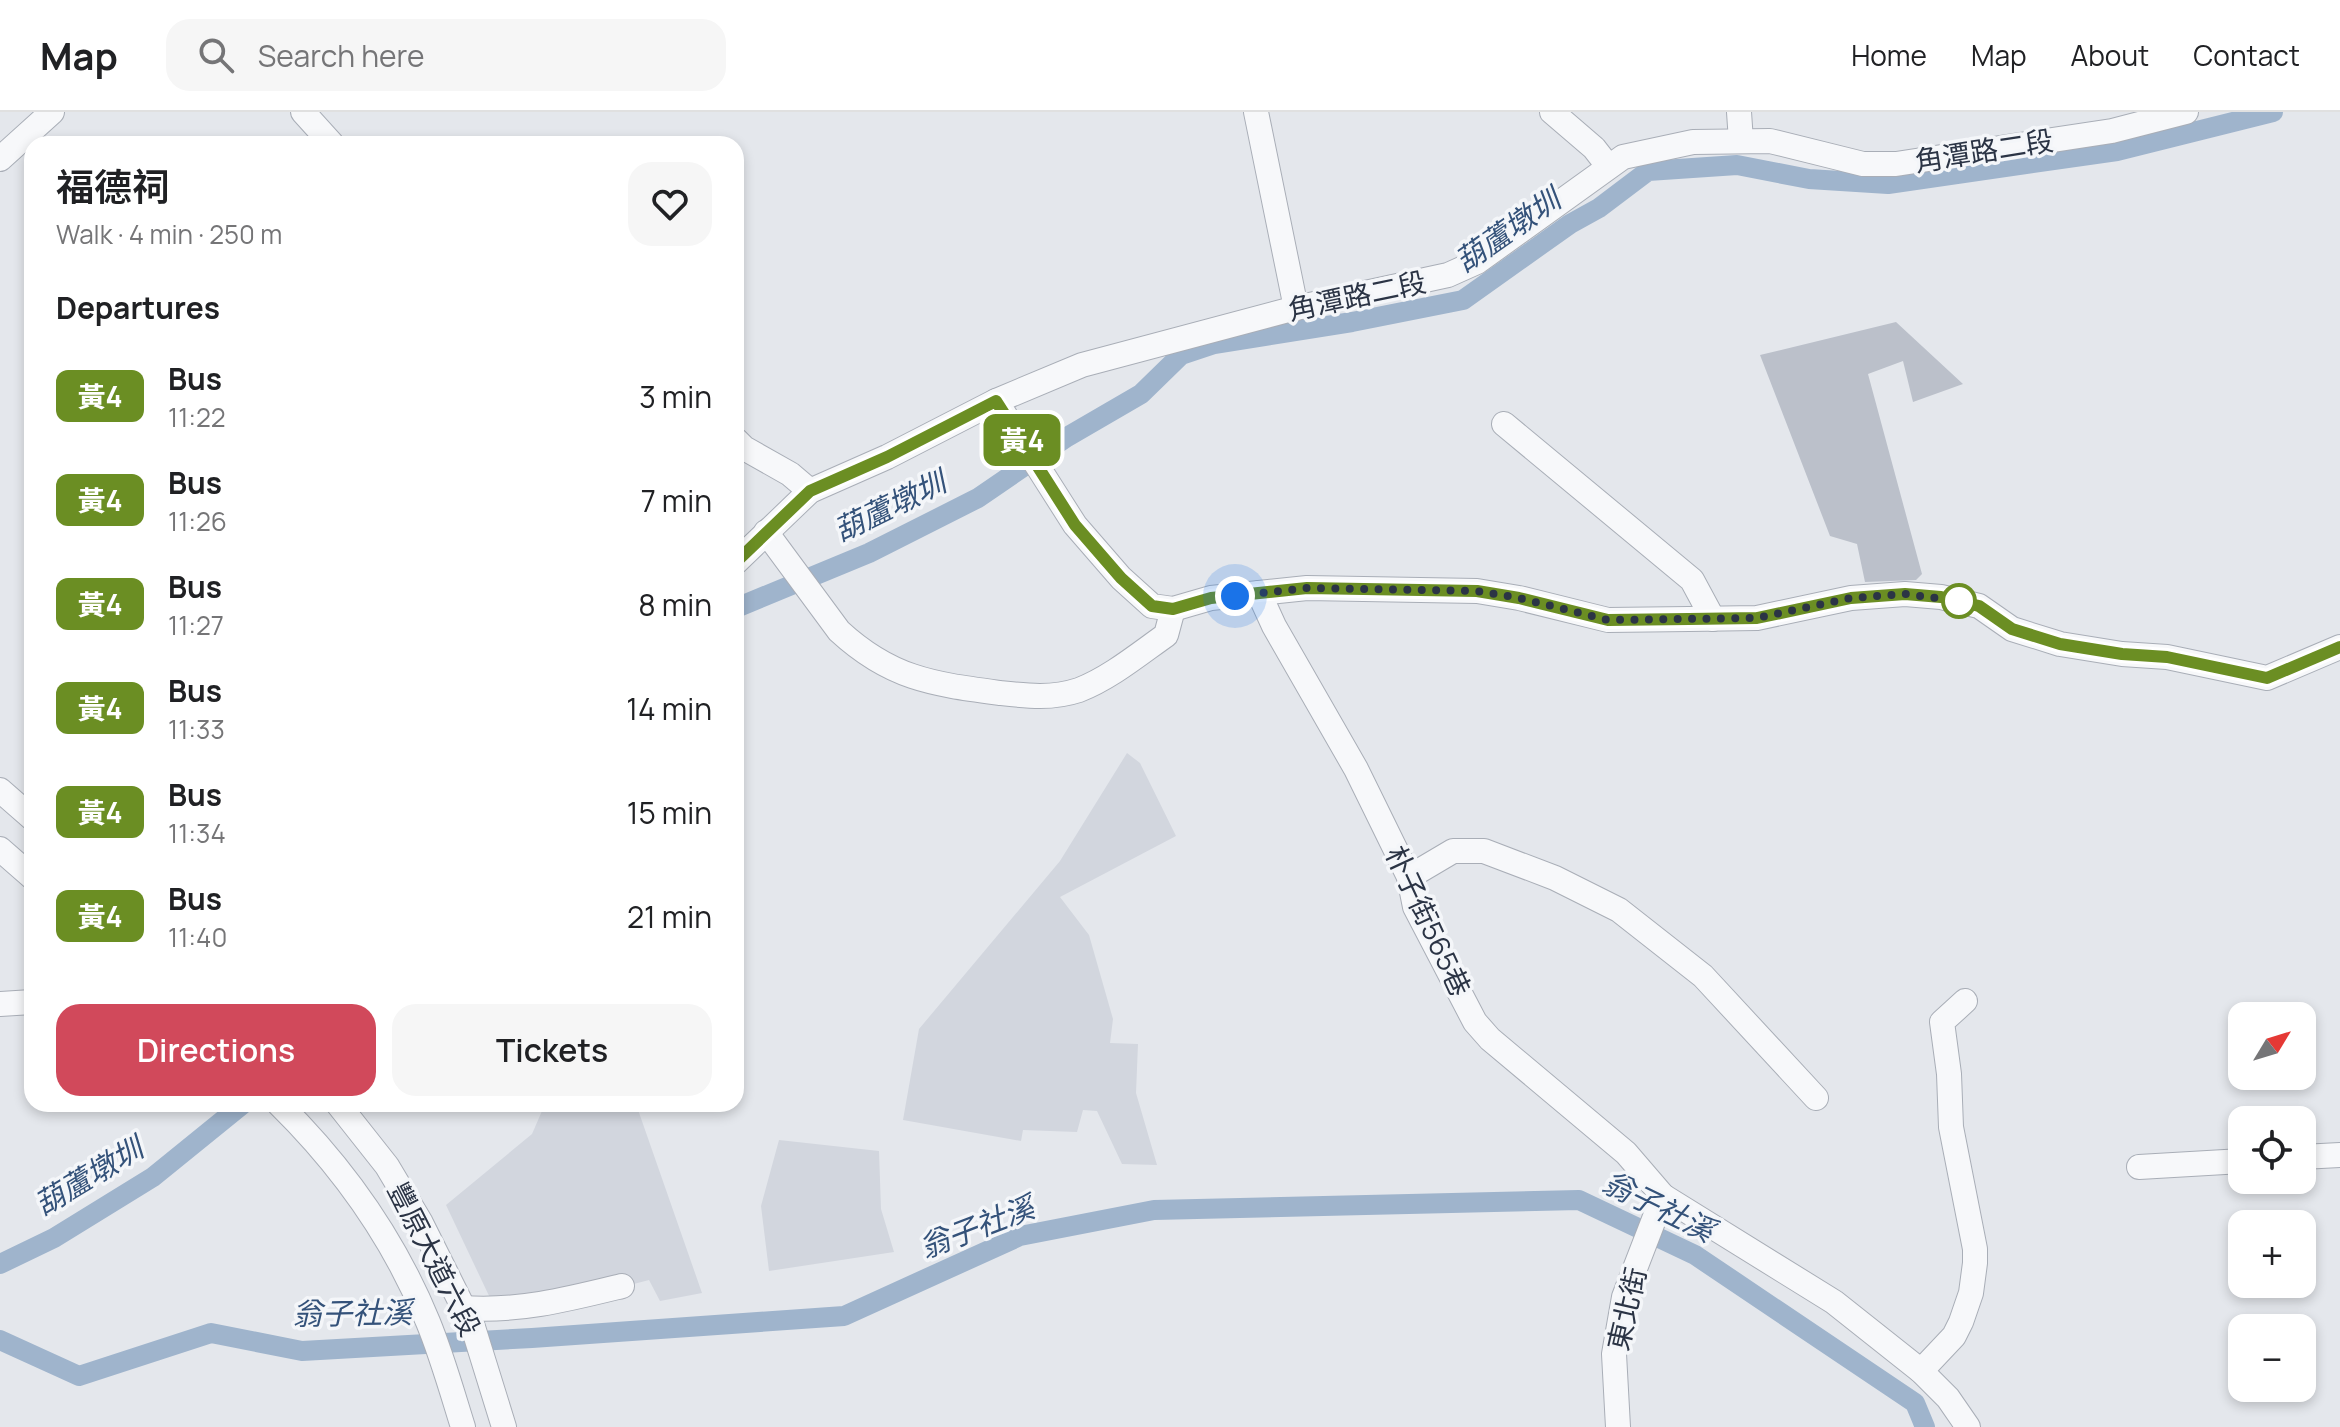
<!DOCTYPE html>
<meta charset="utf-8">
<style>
body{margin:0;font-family:Manrope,"Noto Sans TC",sans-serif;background:#f6f6f6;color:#202124;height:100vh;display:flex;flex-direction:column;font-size:30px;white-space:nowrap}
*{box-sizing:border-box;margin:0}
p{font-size:26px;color:#757577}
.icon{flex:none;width:44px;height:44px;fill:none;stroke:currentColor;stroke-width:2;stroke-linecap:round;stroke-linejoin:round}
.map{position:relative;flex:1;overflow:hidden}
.details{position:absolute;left:24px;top:24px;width:720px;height:976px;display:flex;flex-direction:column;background:#fff;border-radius:24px;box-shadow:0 4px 12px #0003}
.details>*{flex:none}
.badge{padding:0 16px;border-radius:12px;font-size:28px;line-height:52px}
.needle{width:52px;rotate:52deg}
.tools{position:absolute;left:2228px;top:890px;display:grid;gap:16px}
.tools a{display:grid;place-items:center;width:88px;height:88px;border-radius:16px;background:#fff;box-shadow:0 4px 12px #0003;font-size:40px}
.you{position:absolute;width:40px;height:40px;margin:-20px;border:6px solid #fff;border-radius:50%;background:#1a73e8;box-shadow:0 0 0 12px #1a73e833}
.map>.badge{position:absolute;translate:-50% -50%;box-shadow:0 0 0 4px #fff}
h2{padding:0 32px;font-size:30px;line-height:72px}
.round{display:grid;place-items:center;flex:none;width:84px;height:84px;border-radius:24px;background:#f6f6f6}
.headline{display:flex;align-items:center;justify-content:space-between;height:136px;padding:0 32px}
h1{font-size:38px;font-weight:600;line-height:60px}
.action{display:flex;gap:16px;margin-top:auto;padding:16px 32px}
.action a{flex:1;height:92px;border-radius:24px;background:#d1495b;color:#fff;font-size:32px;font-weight:600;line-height:92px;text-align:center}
.action a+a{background:#f6f6f6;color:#202124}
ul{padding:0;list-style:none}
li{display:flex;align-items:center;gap:24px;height:104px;padding:0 32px}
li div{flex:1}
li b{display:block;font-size:30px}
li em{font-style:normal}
li .badge{min-width:88px;font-weight:700;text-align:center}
header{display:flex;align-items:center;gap:48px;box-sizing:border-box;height:112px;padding:0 40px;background:#fff;border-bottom:2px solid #e0e0e0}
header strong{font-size:38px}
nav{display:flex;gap:44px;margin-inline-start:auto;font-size:28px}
.search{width:560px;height:72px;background:#f6f6f6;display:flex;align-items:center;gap:20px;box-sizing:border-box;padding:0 28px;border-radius:24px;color:#757577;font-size:30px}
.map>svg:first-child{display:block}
</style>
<header>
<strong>Map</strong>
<div class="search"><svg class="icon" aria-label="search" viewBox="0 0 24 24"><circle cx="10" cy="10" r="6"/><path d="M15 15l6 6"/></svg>Search here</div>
<nav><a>Home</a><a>Map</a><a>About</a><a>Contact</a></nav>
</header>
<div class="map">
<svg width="2340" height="1315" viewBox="0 0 2340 1315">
<rect width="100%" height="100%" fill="#e4e7ec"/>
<g fill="#d2d6de">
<path d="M1127,641L1140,651L1176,724L1060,785L1089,823L1113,907L1110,931L1138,932L1136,981L1157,1053L1122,1052L1097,999L1083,998L1077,1020L1023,1018L1021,1029L903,1008L919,917L1060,749Z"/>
<path d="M545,992H636L702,1181L660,1189L649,1168L500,1207L446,1093L532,1022Z"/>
<path d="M779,1028L879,1039L881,1097L894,1140L769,1159L761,1094Z"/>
</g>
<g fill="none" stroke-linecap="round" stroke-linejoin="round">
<g stroke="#9fb4cc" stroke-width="20">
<path d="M736,496L869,441L978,386L1067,325L1141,282L1181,243L1214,232L1352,210L1463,188L1570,112L1599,96L1648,59L1737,53L1809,67L1888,72L2117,39L2273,0"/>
<path d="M0,1152L54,1126L153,1065L243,992"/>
<path d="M0,1228L79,1264L211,1221L302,1239L532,1226L844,1204L1020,1124L1154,1098L1579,1088L1695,1143L1915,1291L1925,1315"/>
</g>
</g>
<path fill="#bbc0ca" d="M1896,210L1963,272L1913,290L1903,249L1868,262L1922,462L1916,468L1865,470L1857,432L1830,424L1760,243Z"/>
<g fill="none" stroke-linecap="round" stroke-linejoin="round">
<g stroke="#a9aeb7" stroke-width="26">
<g id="minor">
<path d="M303,0L332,32"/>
<path d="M1256,0L1296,196"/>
<path d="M1552,0L1594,36L1608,54"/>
<path d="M1739,0L1741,29"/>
<path d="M0,47L52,0"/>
<path d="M996,289L1075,413L1121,466L1152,494L1173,497L1211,486L1307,476L1477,479L1519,486L1608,508L1689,507L1757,506L1851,486L1905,482L1941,485L1979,494L2012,517L2060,532L2122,542L2167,545L2267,566L2340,535"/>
<path d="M1504,312L1692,468L1713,507"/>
<path d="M736,328L744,336L790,362L810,379"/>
<path d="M766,420L839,519C891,567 933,572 1000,581C1027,584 1052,587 1079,578C1110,566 1139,542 1166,523L1173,497"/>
<path d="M736,450L810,379L887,345L996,289L1082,253L1296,196L1448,163L1477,150L1623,45L1693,30L1770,29L1863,52H1896L2112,19L2186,0"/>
<path d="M1259,481L1274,514L1356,657L1409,765L1415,795L1475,910L1490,927L1626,1041L1663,1084L1834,1190L1921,1259L1948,1286L1968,1315"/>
<path d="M0,678L32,706"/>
<path d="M0,737L32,765"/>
<path d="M1409,765L1453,739H1484L1555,766L1619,798L1703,864L1816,986"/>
<path d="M0,892L32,890"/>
<path d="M279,992C342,1054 394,1127 428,1210C442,1244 452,1280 463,1315"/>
<path d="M338,992L387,1054L421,1111L473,1215L504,1315"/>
<path d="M2302,1045L2340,1043"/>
<path d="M2139,1055L2242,1049"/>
<path d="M463,1196C519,1200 569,1187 622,1174"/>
<path d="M1921,1259L1954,1224L1961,1210L1971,1181L1975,1151V1137L1951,1015L1949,962L1942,910L1965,889"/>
<path d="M1618,1315L1614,1242L1624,1185L1663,1084"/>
</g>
</g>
<use href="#minor" stroke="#f7f8fa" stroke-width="24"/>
</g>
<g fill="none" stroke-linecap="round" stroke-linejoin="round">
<g stroke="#fff" stroke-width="18">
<path id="line" d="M736,450L810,379L887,345L996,289L1075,413L1121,466L1152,494L1173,497L1211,486L1307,476L1477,479L1519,486L1608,508L1689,507L1757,506L1851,486L1905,482L1941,485L1979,494L2012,517L2060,532L2122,542L2167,545L2267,566L2340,535"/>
</g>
<use href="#line" stroke="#6b8e23" stroke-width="12"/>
<path stroke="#2b3445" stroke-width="8" stroke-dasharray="0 14.4" d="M1235,484L1307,476L1477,479L1519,486L1608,508L1757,506L1851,486L1905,482L1959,489"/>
</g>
<circle fill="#fff" stroke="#6b8e23" stroke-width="4" cx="1959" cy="489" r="16"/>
<g text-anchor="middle" stroke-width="7" stroke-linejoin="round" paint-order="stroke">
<g font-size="28" fill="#2b3445" stroke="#f4f6f9">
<text transform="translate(1984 39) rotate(-9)" y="10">角潭路二段</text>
<text transform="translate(1357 184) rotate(-12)" y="10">角潭路二段</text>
<text transform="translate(1428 809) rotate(65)" y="10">朴子街565巷</text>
<text transform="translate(434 1147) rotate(63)" y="10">豐原大道六段</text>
<text transform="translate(1627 1197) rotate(-77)" y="10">東北街</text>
</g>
<g font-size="30" font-style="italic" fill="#34527a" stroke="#f4f6f9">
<text transform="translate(1508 119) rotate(-35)" y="10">葫蘆墩圳</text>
<text transform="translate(890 395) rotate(-26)" y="10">葫蘆墩圳</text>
<text transform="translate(89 1065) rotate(-31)" y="10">葫蘆墩圳</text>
<text transform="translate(1658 1095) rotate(26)" y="10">翁子社溪</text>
<text transform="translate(977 1116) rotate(-21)" y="10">翁子社溪</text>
<text transform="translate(352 1202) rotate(-1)" y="10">翁子社溪</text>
</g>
</g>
</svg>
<div class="tools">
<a><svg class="needle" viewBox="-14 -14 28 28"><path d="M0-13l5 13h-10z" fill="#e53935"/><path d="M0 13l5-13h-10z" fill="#757577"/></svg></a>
<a><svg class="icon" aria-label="locate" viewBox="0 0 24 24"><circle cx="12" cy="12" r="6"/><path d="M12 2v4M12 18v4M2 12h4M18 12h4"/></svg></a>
<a>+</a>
<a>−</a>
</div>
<div class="you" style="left:1235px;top:484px"></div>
<b class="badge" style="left:1022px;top:328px;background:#6b8e23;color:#fff">黃4</b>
<section class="details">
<div class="headline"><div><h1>福德祠</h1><p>Walk · 4 min · 250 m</p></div><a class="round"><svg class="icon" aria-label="heart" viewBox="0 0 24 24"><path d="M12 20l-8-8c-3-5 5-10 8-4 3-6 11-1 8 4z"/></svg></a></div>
<h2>Departures</h2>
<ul>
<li><span class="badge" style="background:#6b8e23;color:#fff">黃4</span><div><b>Bus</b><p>11:22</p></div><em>3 min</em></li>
<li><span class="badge" style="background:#6b8e23;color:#fff">黃4</span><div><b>Bus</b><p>11:26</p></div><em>7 min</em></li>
<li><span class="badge" style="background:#6b8e23;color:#fff">黃4</span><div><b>Bus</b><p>11:27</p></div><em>8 min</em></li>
<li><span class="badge" style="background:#6b8e23;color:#fff">黃4</span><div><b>Bus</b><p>11:33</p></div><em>14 min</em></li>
<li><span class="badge" style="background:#6b8e23;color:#fff">黃4</span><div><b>Bus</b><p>11:34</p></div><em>15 min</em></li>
<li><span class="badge" style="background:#6b8e23;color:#fff">黃4</span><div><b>Bus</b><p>11:40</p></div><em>21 min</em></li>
</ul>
<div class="action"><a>Directions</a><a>Tickets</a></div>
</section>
</div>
